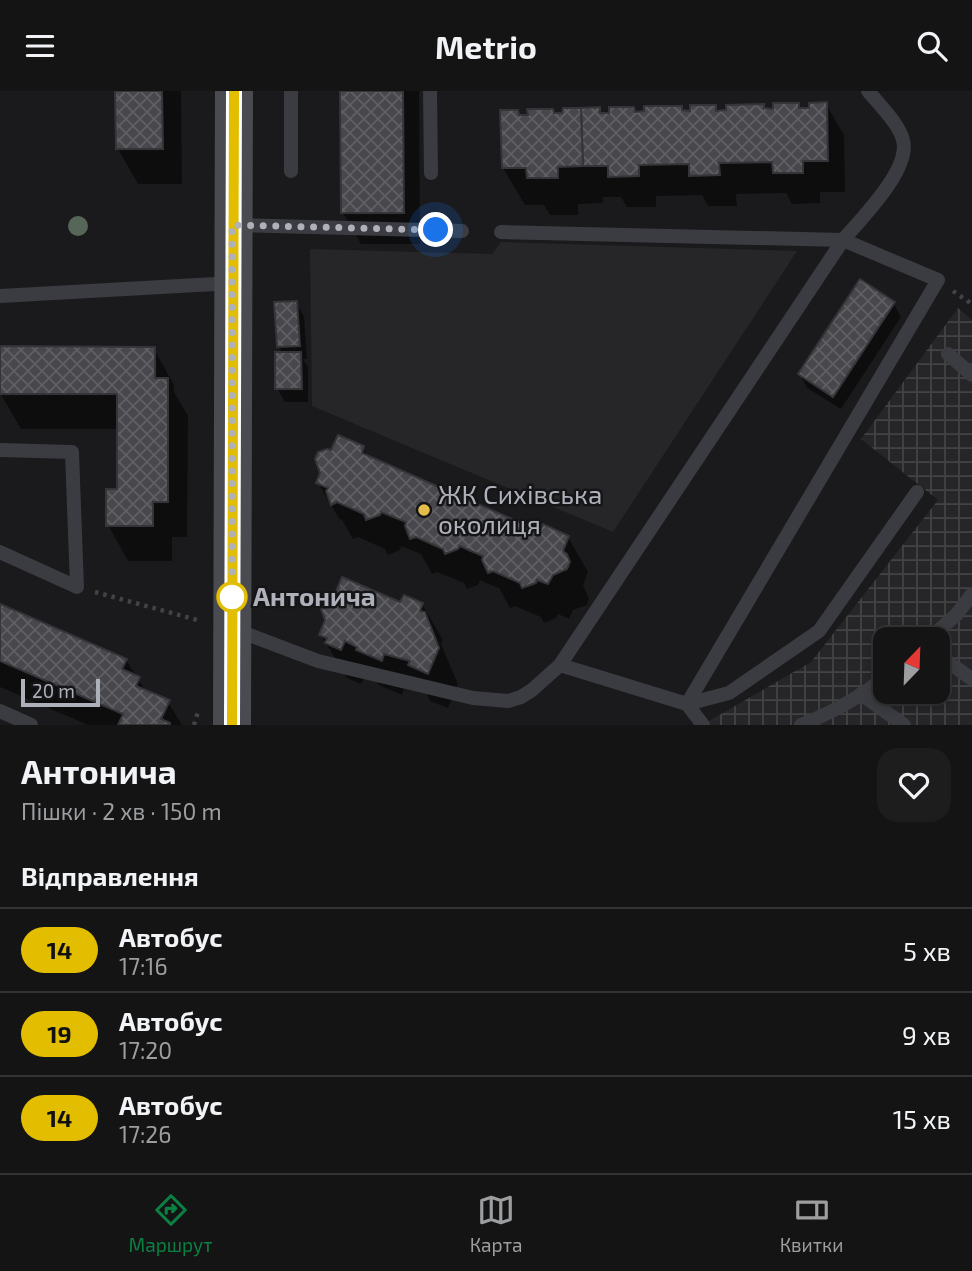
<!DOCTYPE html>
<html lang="uk">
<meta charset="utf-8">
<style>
body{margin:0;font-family:"Exo 2",sans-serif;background:#1d1d1e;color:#f1f3f6;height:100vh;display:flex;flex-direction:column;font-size:26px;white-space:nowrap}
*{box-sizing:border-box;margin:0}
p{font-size:23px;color:#9d9ea0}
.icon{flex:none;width:38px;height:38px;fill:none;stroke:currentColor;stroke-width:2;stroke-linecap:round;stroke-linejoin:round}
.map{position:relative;height:634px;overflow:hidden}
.details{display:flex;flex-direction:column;background:#141415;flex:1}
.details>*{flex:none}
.badge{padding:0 14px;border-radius:23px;font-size:24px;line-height:46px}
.needle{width:46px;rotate:23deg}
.fabs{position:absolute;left:873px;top:536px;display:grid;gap:14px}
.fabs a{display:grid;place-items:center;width:77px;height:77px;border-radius:14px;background:#141415;box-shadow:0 4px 10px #0003,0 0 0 2px #333334;font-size:35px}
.scale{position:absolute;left:21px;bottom:18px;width:79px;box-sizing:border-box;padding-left:7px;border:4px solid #aeb1ba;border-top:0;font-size:19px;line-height:24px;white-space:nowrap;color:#aeb1ba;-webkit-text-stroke:5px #151517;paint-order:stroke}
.you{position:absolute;width:35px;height:35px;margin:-18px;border:5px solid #fff;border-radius:50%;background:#1a73e8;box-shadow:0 0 0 10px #1a73e833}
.map>.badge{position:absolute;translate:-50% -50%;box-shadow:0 0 0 4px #fff}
h2{padding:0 21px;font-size:26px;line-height:63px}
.round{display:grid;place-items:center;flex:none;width:74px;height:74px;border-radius:21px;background:#1d1d1e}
.overview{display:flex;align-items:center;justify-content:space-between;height:119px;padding:0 21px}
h1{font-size:33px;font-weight:700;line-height:52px}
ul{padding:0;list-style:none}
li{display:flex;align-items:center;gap:21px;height:84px;padding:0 21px;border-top:2px solid #333334}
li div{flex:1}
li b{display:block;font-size:26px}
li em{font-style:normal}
li .badge{min-width:77px;font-weight:700;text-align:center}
header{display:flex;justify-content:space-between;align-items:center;height:91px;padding:0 21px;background:#141415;font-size:32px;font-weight:700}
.dock{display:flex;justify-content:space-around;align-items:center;height:98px;border-top:2px solid #333334;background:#141415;font-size:19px;color:#9d9ea0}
.dock a{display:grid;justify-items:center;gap:4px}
.dock .active{color:#0b8043}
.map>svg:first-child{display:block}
</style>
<header><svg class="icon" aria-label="menu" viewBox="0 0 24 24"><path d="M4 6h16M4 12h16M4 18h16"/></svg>Metrio<svg class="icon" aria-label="search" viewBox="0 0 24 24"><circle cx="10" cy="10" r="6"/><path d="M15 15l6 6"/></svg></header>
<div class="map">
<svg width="972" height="634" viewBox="0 0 972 634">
<defs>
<pattern id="industrial-grid" width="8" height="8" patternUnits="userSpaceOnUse" patternTransform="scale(1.75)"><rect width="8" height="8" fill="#262629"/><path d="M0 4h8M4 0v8" fill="none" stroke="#434346"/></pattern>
<pattern id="building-cross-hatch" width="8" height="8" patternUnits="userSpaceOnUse" patternTransform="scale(1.75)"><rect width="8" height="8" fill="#48474c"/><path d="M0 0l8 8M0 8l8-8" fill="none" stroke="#605f64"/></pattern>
</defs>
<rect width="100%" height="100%" fill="#1a1a1c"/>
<path fill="#262629" d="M501,151L797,160L613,441L312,315L310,158L492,163Z"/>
<path fill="url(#industrial-grid)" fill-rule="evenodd" d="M958,217L972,229V634H702L811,571L938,409L861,348ZM886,548H938V600H886Z"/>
<g fill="#0007">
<path d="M117,0H181L182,93H138L118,58Z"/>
<path d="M342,0H419L420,153H361L343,122Z"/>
<path d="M826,13L844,44L845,101H820V112L792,113L786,102L736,103L737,115H708L702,104L656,105V116H627L621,106H603V112L578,113V124H550L544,114H525L503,77L517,20L521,26L555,24L599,18L602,24L634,18L636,22L681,16L684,21L715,15L718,21L763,14L766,19H775L798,14L801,19Z"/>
<path d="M296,212L304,225L307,268H303L308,276V311H285L277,297L283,263L279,256Z"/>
<path d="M894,213L901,226L841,318L807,297L800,284Z"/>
<path d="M154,258L174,294V301L188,325L187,446H172V470H128L108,434L119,400V338H21L0,302Z"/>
<path d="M363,357L370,368L541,443L568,446L588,481L583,494L589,508L587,514L573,519L569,528L558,523L556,527L544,532L541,526L515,515L510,517L499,497L493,495L480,489L478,494L467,498L464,492L437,481L432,483L421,463L401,455L400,459L388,464L385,458L358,446L353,448L342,429L339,427L318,392Z"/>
<path d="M422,513L443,549L441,553L458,593L448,617L430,610L427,603L404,598L402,604L379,594L376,590L365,585L361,593L347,587L321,544L401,514Z"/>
<path d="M0,515L126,569L147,602L168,611L182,634H88L0,596Z"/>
</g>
<g fill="url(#building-cross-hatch)" stroke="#353438" stroke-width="2">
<path d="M115,0H162L163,58H116Z"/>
<path d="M340,0H403L404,122H341Z"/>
<path d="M827,11L828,70H803V82H773L772,71L719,72L720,84L689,85V73L639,74V85L608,86V75H583L581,17L600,16V22H609V16H634L635,21L644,20V15H682V19L690,20V14H716V20L726,19V14L764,13V17L773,18V12H799V17H809V12Z"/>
<path d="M563,17H581L583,75L558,76V87H527L526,77H502L500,19H518L519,24H528L527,18H553L554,22H562Z"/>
<path d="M860,188L895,211L833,306L798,283Z"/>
<path d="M297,210L300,255L277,256L274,211Z"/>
<path d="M0,255L155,256V287H168V411H153V435H106V398H117V303H0Z"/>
<path d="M275,261H301L302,298H275Z"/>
<path d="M338,344L364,355L362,362L450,401L540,440L543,433L569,445L563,460L567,463L570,471L567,478L553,484L548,493L537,489L536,492L522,497L520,492L493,480L488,482L482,469L483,465L471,460L460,455L458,458L445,463L443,458L416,446L410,448L405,435L406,431L381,421L380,424L366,429L364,423L337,411L331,414L326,400L328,397L316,392L320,382L315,368L318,361L327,358L331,359Z"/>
<path d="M342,486L400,511L404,504L423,512L420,520L425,521L439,557L428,583L408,574L410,570L384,563L382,570L356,559L357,556L345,550L341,559L325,552L327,547L319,544L325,529L321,518L330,515Z"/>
<path d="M0,513L127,568L122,578L140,586L136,595L170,609L161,628L170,632V634H118L123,623L0,570Z"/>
</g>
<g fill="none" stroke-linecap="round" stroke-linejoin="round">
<g stroke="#424348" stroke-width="4.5" stroke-dasharray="3.5 5" stroke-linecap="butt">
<path d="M953,200L972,213"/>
<path d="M95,501L201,530"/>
<path d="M194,634L198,621"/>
</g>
<g stroke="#3b3c41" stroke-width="14">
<path d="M430,0L431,82"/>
<path d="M291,80V0"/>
<path d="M236,134L462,140"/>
<path d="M501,141L843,149L938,189L687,613L703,634"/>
<path d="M0,205L233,192"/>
<path d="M948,263L972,284"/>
<path d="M0,359L72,361L77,496L0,461"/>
<path d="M236,539L318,570L473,607L508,610L521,606L532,599L560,574L843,149C862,127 911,78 903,49C899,33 879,13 868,0"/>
<path d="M929,548L957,523L972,503"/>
<path d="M938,564L972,588"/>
<path d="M560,574L687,613L729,602L819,540L917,401"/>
<path d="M861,603L904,634"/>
<path d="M0,620L31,634"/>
<path d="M801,634C831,622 861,606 886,585"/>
</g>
<path stroke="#4a4b51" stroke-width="38" d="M232,634L234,0"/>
</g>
<circle fill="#566659" cx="78" cy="135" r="10"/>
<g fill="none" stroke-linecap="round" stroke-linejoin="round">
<g stroke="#fff" stroke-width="16">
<path id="line" d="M232,634L234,0"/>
</g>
<use href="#line" stroke="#e3bd00" stroke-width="10"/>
<path stroke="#aeb1ba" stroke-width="7" stroke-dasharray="0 12.6" d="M232,506V134L436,139"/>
</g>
<circle fill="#e3be4b" stroke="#151517" stroke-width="2.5" cx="424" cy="419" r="7"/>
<circle fill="#fff" stroke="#e3bd00" stroke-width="3.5" cx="232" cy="506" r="14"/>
<g text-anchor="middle" stroke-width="5" stroke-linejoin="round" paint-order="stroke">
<g font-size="26" fill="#aeb1ba" stroke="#151517" text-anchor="start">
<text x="438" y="413">ЖК Сихівська<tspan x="438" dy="30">околиця</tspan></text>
</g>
<g font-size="26" font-weight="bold" fill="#aeb1ba" stroke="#151517" text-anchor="start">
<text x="253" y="515">Антонича</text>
</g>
</g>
</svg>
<div class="fabs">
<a><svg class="needle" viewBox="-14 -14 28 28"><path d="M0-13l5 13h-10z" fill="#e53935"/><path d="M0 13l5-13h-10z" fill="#9d9ea0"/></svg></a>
</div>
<div class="scale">20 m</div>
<div class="you" style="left:436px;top:139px"></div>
</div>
<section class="details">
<div class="overview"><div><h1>Антонича</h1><p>Пішки · 2 хв · 150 m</p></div><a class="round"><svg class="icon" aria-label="heart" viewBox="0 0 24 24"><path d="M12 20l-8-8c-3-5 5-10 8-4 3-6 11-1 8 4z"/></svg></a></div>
<h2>Відправлення</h2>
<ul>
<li><span class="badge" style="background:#e3bd00;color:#111">14</span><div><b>Автобус</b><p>17:16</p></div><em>5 хв</em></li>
<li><span class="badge" style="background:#e3bd00;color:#111">19</span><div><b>Автобус</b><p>17:20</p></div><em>9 хв</em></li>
<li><span class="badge" style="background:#e3bd00;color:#111">14</span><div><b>Автобус</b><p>17:26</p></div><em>15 хв</em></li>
</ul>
</section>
<nav class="dock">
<a class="active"><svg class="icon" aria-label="directions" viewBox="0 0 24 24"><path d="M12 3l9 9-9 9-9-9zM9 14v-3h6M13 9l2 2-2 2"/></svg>Маршрут</a>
<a><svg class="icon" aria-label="map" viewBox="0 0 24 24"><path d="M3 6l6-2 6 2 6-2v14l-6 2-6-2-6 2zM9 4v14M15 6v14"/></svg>Карта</a>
<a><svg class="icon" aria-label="tickets" viewBox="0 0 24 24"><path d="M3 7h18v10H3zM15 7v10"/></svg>Квитки</a>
</nav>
